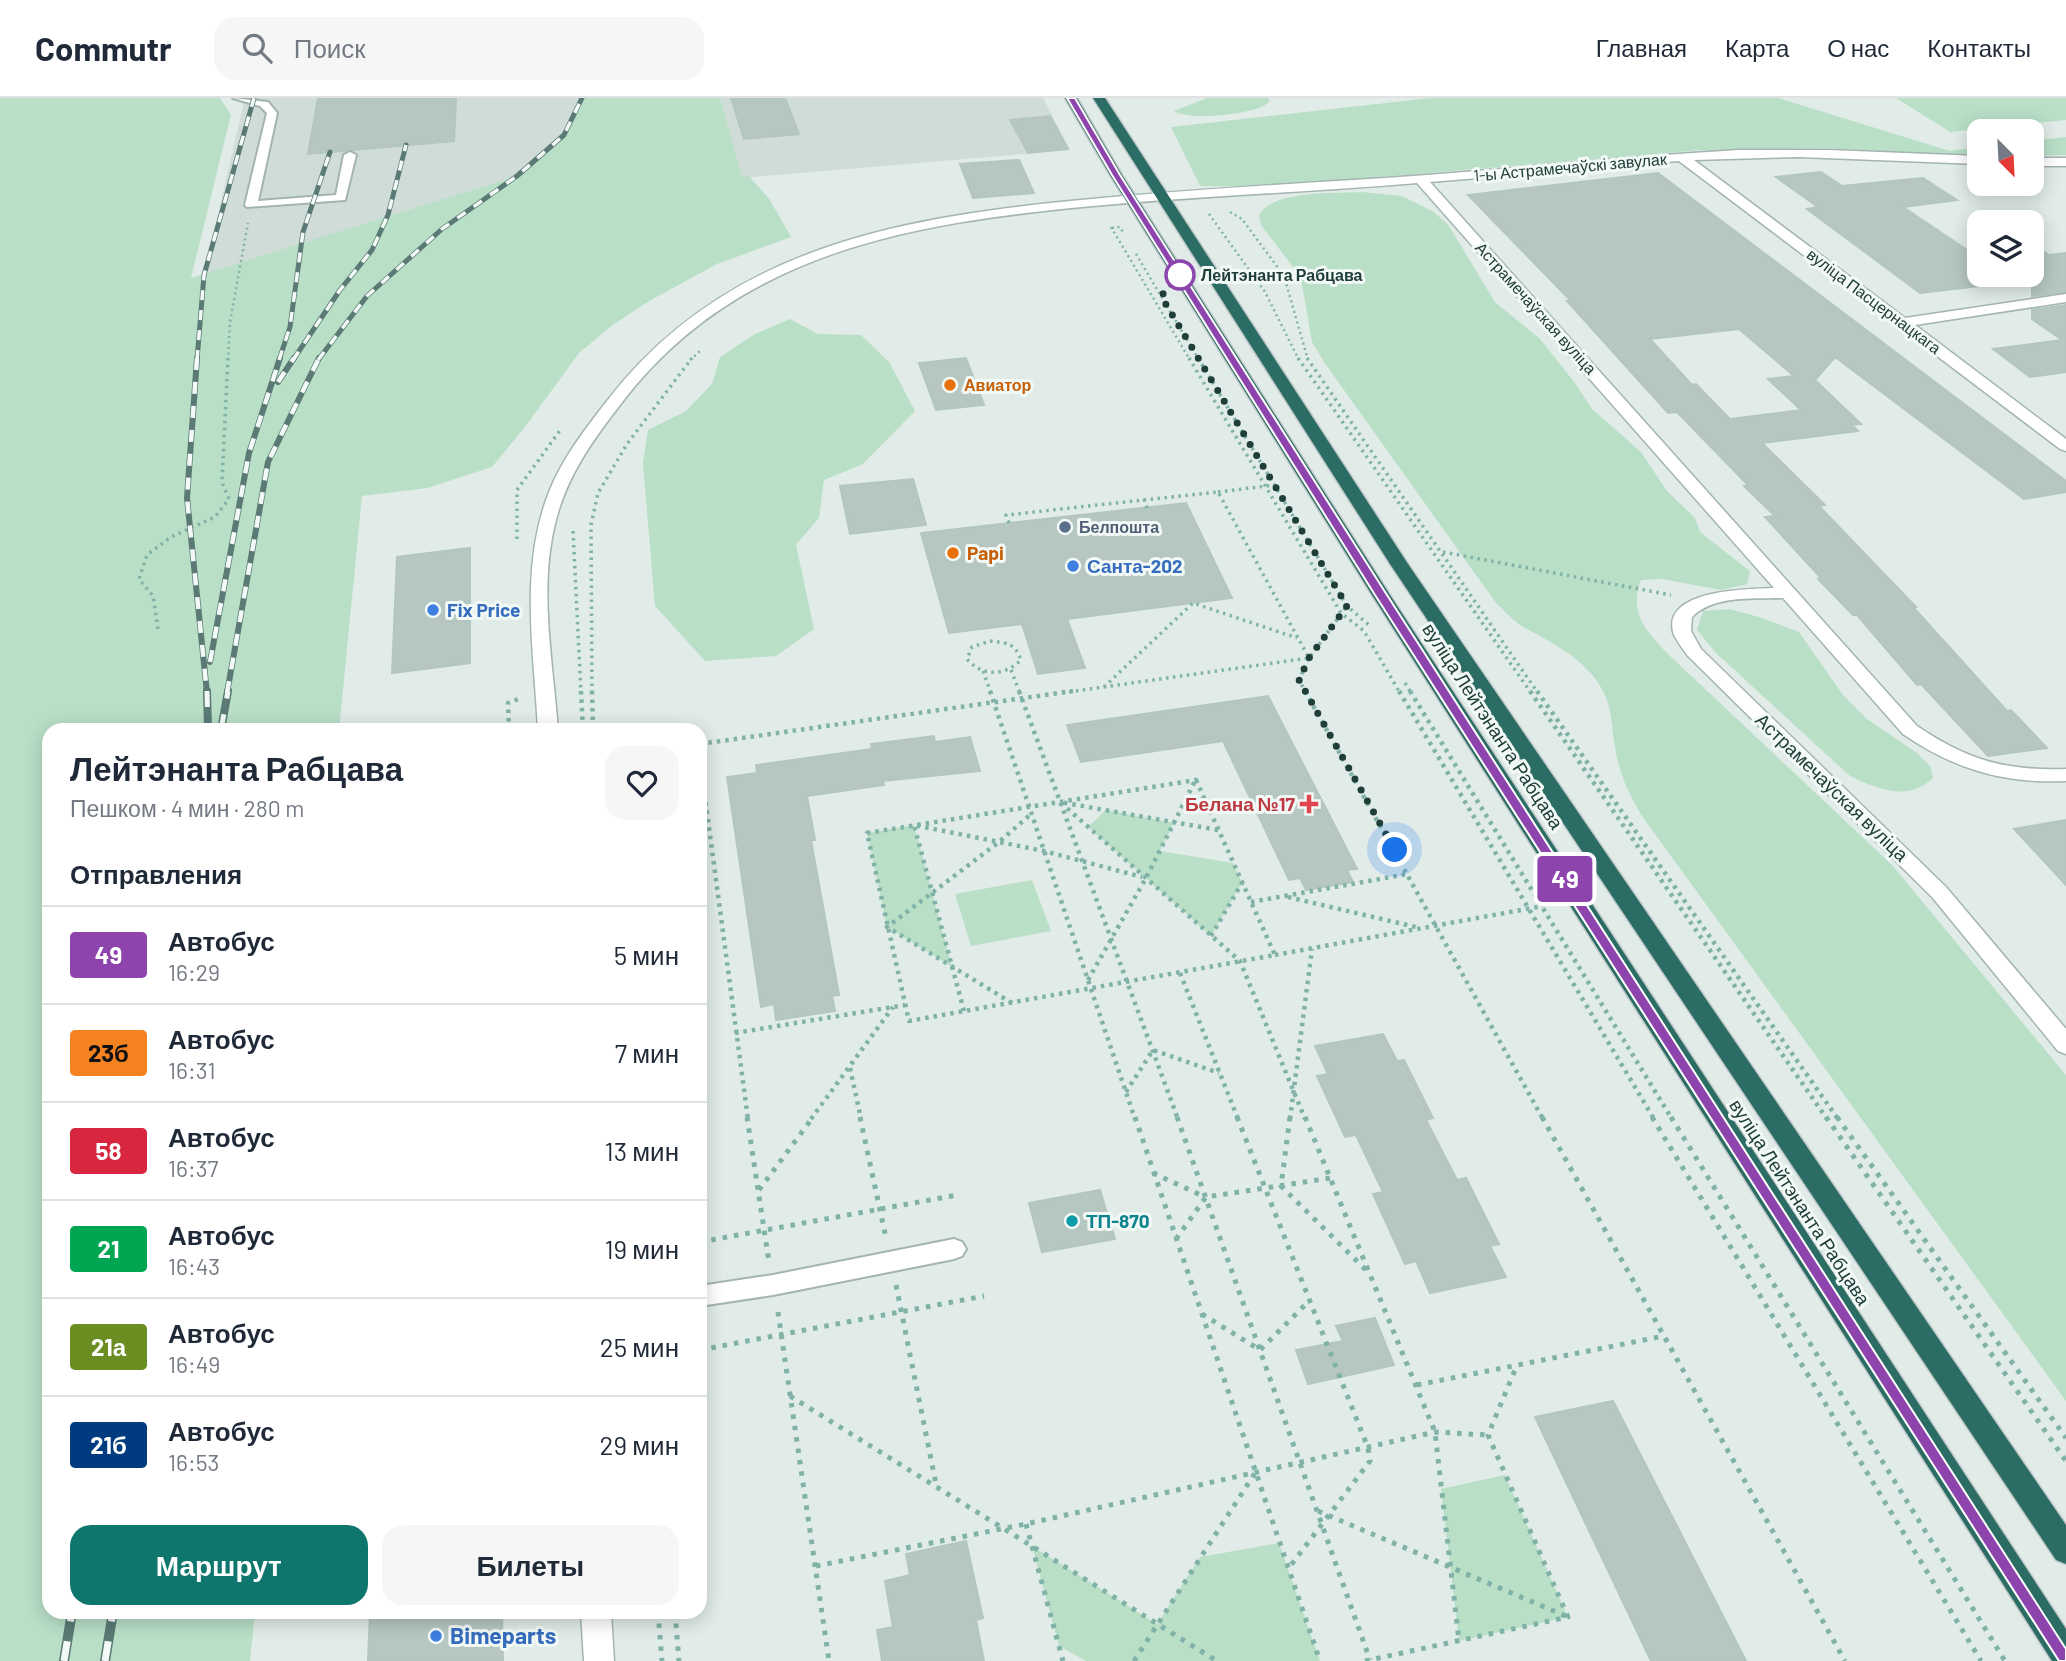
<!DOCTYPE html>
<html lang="ru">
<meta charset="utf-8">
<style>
body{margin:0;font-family:Barlow,sans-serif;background:#f6f6f7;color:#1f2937;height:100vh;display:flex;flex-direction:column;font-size:26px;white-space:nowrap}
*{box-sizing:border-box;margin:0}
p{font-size:23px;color:#747a83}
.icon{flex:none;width:38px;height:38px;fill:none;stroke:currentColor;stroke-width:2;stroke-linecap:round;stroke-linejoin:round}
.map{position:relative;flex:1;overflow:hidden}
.drawer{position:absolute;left:42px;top:625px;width:665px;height:896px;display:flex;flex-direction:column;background:#fff;border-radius:21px;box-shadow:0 4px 18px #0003}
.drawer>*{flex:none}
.badge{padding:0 14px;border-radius:5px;font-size:24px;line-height:46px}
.needle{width:46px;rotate:156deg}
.fabs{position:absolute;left:1967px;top:21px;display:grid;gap:14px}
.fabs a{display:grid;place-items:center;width:77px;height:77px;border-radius:14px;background:#fff;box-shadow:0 4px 18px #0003;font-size:35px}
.you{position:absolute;width:35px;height:35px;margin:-18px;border:5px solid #fff;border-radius:50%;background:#1a73e8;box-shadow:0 0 0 10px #1a73e833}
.map>.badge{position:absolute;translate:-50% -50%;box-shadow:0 0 0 4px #fff}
h2{padding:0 28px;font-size:26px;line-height:63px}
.round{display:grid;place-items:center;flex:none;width:74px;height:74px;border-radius:21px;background:#f6f6f7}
.overview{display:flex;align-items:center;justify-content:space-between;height:119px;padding:0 28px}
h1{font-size:33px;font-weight:700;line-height:52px}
.action{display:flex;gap:14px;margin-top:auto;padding:14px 28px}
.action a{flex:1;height:80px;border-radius:21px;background:#0f766e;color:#fff;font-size:28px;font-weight:700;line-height:80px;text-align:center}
.action a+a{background:#f6f6f7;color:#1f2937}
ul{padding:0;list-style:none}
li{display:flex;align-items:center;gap:21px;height:98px;padding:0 28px;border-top:2px solid #e0e1e3}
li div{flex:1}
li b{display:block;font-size:26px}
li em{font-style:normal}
li .badge{min-width:77px;font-weight:700;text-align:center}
header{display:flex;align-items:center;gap:42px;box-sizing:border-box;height:98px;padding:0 35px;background:#fff;border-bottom:2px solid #e0e1e3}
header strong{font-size:33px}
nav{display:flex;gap:38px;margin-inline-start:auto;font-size:24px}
.search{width:490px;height:63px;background:#f6f6f7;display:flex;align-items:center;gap:18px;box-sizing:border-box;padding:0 24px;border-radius:21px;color:#747a83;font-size:26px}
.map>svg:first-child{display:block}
</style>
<header>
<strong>Commutr</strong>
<div class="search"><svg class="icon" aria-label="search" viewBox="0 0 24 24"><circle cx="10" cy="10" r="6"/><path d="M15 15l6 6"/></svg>Поиск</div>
<nav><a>Главная</a><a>Карта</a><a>О нас</a><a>Контакты</a></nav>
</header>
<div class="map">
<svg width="2066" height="1563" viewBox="0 0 2066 1563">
<rect width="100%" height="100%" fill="#e1ece9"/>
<g fill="#cfdcd8">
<path d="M245,0H582V2L564,37L517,78L204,177Z"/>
<path d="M720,0H1043L1070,52L742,80Z"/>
</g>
<g fill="#b9dfc7">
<path d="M0,0H220L231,17L191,180L517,78L564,37L582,0H720L742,79L749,78L770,102L791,139L717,166L651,202L614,226L579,255L525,329L492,369L427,390L362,398L339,632H49V1514H255L250,1563H0Z"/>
<path d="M1207,0H1269V4C1257,17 1186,23 1174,13Z"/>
<path d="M1430,0H1778L1950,53L1979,49V58L1823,50L1702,52L1272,88H1200L1171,29Z"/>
<path d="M1896,0H2066V22L1950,34Z"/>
<path d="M2066,39V57L2032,58V43Z"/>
<path d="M1362,94L1402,98L1434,114L1449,128L1495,204L1540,241L1575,285L1592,311L1641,354L1667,393L1695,420L1700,434L1750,473L1747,486L1721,492L1662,481L1641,482C1628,515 1647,534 1669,557L1892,767L2066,977V1303L1642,718C1629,696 1619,676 1615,649C1611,629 1613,612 1603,593C1585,559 1551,545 1520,527C1511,521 1504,512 1496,505L1324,264L1312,244L1302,186L1293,169L1261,127L1259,117C1275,91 1334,96 1362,94Z"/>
<path d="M790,221L818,236L861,237L889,264L915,313L863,366L824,382L819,420L796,447L814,531L776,558L705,563L655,508L643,365L648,332L686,313L712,286L720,259L755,236Z"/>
<path d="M1730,511L1762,520L1799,534L1843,597L1867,621L1917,655L1930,668L1933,680C1908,704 1877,691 1850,678L1716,555L1697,532L1703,513Z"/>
<path d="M1106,712L1174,725L1160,753L1233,765L1242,785L1211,838L1088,729Z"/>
<path d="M914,727L952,869L887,829L867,735Z"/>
<path d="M1032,782L1051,833L971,848L955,796Z"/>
<path d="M1505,1377L1568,1519L1459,1543L1441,1391Z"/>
<path d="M1279,1445L1320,1563H1086L1059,1548L1032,1448L1157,1526L1200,1459Z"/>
</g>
<g fill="#b6c7c2" stroke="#b3c6c0" stroke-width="2" fill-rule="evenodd">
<path d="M318,0H456L454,43L308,56Z"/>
<path d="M731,0H785L799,36L744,41Z"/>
<path d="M1050,18L1068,51L1028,55L1010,22Z"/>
<path d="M1019,62L1034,95L973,100L960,66Z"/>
<path d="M1821,74L1842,88L1923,80L1957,102L1903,109L1979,160V177H2004L2014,184L1920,195L1807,111L1818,109L1776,79Z"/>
<path d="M1658,75L2066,383V394L2024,401L1835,259L1815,282L1861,326L1852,327L1858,333L1762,345L1825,407L1819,408L1916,509H1913L2007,613L2011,612L2047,650L1988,658L1921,586L1917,587L1857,517H1853L1818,481L1821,480L1765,419L1775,418L1744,388L1748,387L1677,314L1668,315L1567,203H1571L1468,97ZM1739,231L1794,278L1768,281L1801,312L1730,321L1696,286L1692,287L1650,241Z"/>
<path d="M2032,146L2049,157L2066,155V194L2032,198Z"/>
<path d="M2066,207V274L2030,279L1993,251L2062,242L2032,221V212Z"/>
<path d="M966,260L984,307L936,312L919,265Z"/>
<path d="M913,381L926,427L850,436L840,388Z"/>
<path d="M1186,405L1232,500L1067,521L1085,570L1038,576L1022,526L949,535L921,435Z"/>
<path d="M470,450V565L392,575L397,459Z"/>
<path d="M1268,598L1357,771L1347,772L1353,784L1306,792L1300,780L1289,782L1223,643L1081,664L1067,627Z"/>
<path d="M934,638L935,644L970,639L980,673L883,683L884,687L807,698L815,742H811L839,897L832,898L835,913L776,922L774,906L761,909L727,679L757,675L756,667L872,651L871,646Z"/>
<path d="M2066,722V787L2014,731Z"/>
<path d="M1383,936L1397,963L1404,962L1433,1020L1426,1022L1457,1082L1466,1080L1499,1146L1490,1148L1506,1179L1430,1195L1416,1163L1405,1166L1373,1096L1383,1094L1356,1037L1345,1039L1317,978L1328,976L1315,948Z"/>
<path d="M1100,1092L1115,1141L1042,1154L1029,1105Z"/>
<path d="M1375,1220L1394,1267L1308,1286L1296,1252L1343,1243L1336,1228Z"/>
<path d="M1613,1303L1746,1563H1651L1535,1319Z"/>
<path d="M966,1443L983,1520L976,1522L984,1563H882L877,1532L893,1529L885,1483L910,1477L906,1456Z"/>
<path d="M370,1514H502L503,1563H368Z"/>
</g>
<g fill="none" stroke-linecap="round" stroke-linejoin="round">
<g stroke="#a3b4b1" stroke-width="4">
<g id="lane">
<path d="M233,0L268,4L277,15L258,103L336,97L344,57L350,54L356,57L345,102L247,109L245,107L267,15L260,8Z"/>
<path d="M954,1141L962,1144L966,1151L962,1158L954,1161L773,1197L700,1208V1188L773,1177Z"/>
</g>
</g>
<g stroke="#a3b4b1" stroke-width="3">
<g id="street">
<path d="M1739,52H1829L1979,58V66L1799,59L1694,62L1905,220L2066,196V204L1915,227L2066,341V353L2060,351L1679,63L1430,84L1917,628C1967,662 2005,673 2066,671V683C2004,686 1954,671 1903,636L1783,500C1754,501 1714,497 1692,519L1691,533L1701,551L1946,789L2066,931V956L2058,953L1932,799L1688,558C1683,551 1675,541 1673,534C1663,491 1749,491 1774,490L1417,85C1309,94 1201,98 1093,108C913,125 736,153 620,307C593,342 567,378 556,422C538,490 553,563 558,632H538C534,553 519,470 549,394C562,361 585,331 607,303C720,156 885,122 1060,104C1157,94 1255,88 1353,82C1482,75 1610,59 1739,52Z"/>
<rect x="2032" y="60" width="34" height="8"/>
<path d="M581,1514H611L614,1563H584Z"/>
</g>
</g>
<g stroke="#c1c9c8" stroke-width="3">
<g id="highway">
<path d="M1065,0H1077L1122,77L1390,497L2066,1531V1563H2052L1372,497L1110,77Z"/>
<path d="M1093,0H1105L1408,466L2066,1427V1466L2056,1462L1390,466Z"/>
</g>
</g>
<g stroke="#80b2a7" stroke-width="2.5" stroke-dasharray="2 3.5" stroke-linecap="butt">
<path d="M1230,114L1242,121L1284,178L1308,262"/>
<path d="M1209,116L1265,194L1299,262"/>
<path d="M1111,129L1190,262"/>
<path d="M1112,130L1120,129L1123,134"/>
<path d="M1136,156L1199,262"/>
<path d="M228,262L230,224L248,125"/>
<path d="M690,262L701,252"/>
</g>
<g stroke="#80b2a7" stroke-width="3.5" stroke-dasharray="2.5 4.5" stroke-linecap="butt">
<path d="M1189,260L1341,515L1364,533L1400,595"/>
<path d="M1198,260L1347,508L1369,527"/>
<path d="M1298,260L1531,595"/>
<path d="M1307,260L1538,595"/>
<path d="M1218,394L1275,387"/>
<path d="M1144,401L1147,410"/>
<path d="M1009,425L1006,417L1218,394L1309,560L1061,595"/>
<path d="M573,433L581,595"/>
<path d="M517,441V392L561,331"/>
<path d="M1443,454L1671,497"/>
<path d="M158,531L153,498L139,481L147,457L171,439L215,419L229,401L222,384L228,260"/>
<path d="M990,543C1007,545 1015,545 1021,562C1005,578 982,579 967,561L972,549Z"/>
<path d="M1011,572L1020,595"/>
<path d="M983,573L991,595"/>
<path d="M1405,585L1411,595"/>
<path d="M1104,589L1193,505L1297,540"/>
<path d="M592,595L591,427L598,395L627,346L692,260"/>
<path d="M1306,595L1299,582L1309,560L1347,508"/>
</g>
<g stroke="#80b2a7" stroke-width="4.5" stroke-dasharray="3.5 5" stroke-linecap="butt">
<path d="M581,593L583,632"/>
<path d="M592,593L593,632"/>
<path d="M990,593L1135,1021"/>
<path d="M1019,593L1178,1021"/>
<path d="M1305,593L1543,1021"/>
<path d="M1399,593L1654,1021"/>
<path d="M1410,593L1672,1021"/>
<path d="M1530,593L1827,1021"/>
<path d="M1537,593L1838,1021"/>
<path d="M509,632L508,605L521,600"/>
<path d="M700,646L1073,593"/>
<path d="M700,662L748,1021"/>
<path d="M1196,682L1275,857L909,923L867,735Z"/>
<path d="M1218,732L1060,704L1240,863L1305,1021"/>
<path d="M1288,799L1420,830"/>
<path d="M1251,804L1408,776"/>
<path d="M1211,838L1242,785"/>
<path d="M1275,857L1543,808"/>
<path d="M1180,875L1238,1021"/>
<path d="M1088,882L1146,780L1195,683"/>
<path d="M1012,905L887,829L999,744L1031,716"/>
<path d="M964,913L914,727L1044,753L1142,779"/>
<path d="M735,935L905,907"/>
<path d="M850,970L861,1021"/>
<path d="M1126,994L1153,952L1219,975"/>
<path d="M811,1021L893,909"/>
<path d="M1290,1021L1312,851"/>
</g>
<g stroke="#80b2a7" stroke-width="5" stroke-dasharray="4.5 7" stroke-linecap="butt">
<path d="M747,1019L769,1164"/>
<path d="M860,1019L886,1140"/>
<path d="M1135,1019L1320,1563"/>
<path d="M1177,1019L1370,1562"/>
<path d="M1237,1019L1368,1350L1370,1363L1288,1471"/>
<path d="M1290,1019L1281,1088L1368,1174"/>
<path d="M1305,1019L1435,1334L1459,1543"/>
<path d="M1542,1019L1845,1563"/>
<path d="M1652,1019L1981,1563"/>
<path d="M1671,1019L2005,1563"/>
<path d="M1826,1019L2066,1363"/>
<path d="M1837,1019L2066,1340"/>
<path d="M1153,1075L1205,1099"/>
<path d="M759,1092L813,1019"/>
<path d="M1176,1141L1206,1099L1331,1080"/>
<path d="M700,1144L957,1097"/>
<path d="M896,1187L936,1386"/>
<path d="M778,1214L829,1563"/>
<path d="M1202,1216L1260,1252L1310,1202"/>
<path d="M700,1252L984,1198"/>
<path d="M1417,1287L1664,1238"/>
<path d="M790,1298L1217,1563"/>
<path d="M1318,1413L1568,1519"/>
<path d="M1026,1426L1063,1563"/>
<path d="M816,1468L1026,1426L1435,1334L1488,1337"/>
<path d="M658,1514L662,1563"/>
<path d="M675,1514L679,1563"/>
<path d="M1134,1563L1255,1375"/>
<path d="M1365,1563L1568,1519L1488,1337L1517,1267"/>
</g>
<use href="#lane" fill="#fff" fill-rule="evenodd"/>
<use href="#street" fill="#fff" fill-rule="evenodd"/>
<use href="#highway" fill="#2b6c65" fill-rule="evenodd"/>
<g stroke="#5b7a75" stroke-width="5">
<g id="rail-far3">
<path d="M197,262L204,177L254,0"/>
<path d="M279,262L290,229L303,134L330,54"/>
<path d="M293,262L340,192L372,152L388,117L406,47"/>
<path d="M318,262L367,198L442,131L517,78L564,37L582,0"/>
</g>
</g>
<g stroke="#5b7a75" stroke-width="6">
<g id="rail-far2">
<path d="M197,260L187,400L207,595"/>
<path d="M278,284L294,260"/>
<path d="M210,564L249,355L280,260"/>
<path d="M227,595L268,364L319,260"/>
</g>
</g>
<g stroke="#5b7a75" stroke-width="8">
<g id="rail-far1">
<path d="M207,593L208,632"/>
<path d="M221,632L228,593"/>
</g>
</g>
<g stroke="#5b7a75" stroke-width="10">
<g id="rail">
<path d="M64,1563L72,1514"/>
<path d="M105,1563L113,1514"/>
</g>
</g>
<use href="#rail-far3" stroke="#f2f9f6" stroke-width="3.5" stroke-dasharray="10" stroke-linecap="butt"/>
<use href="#rail-far2" stroke="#f2f9f6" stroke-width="4.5" stroke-dasharray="12" stroke-linecap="butt"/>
<use href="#rail-far1" stroke="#f2f9f6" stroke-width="5" stroke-dasharray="16" stroke-linecap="butt"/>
<use href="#rail" stroke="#f2f9f6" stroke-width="7" stroke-dasharray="20" stroke-linecap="butt"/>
</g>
<path fill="#8e44ad" stroke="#fff" stroke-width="2" d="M1067,0H1075L1120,77L1387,497L2066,1551V1563H2059L1375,497L1112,77Z"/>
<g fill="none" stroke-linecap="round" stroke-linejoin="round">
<path stroke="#203e39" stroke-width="7" stroke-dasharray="0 12.6" d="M1180,177L1161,198L1347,508L1309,560L1299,582L1395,752"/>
</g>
<circle fill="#fff" stroke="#8e44ad" stroke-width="3.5" cx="1180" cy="177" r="14"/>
<g fill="#e8710a" stroke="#f2f9f6" stroke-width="2.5">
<circle cx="950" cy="287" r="7"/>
<circle cx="953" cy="455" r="7"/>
</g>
<circle fill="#5c6f8a" stroke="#f2f9f6" stroke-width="2.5" cx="1065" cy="429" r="7"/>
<g fill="#3f7fe0" stroke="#f2f9f6" stroke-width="2.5">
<circle cx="1073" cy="468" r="7"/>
<circle cx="433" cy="512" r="7"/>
<circle cx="436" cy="1538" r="7"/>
</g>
<path fill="#e0444e" stroke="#f2f9f6" stroke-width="2.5" d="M1305.5 695.5h7v7h7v7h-7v7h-7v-7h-7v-7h7z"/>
<circle fill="#0f9aa8" stroke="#f2f9f6" stroke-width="2.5" cx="1072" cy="1123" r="7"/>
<g text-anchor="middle" stroke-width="6" stroke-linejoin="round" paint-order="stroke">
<g font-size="16" fill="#203e39" stroke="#f2f9f6">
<text transform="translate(1570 69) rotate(-5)" y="6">1-ы Астрамечаўскі завулак</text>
<text transform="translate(1874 203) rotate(37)" y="6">вуліца Пасцернацкага</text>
<text transform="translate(1536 210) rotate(48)" y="6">Астрамечаўская вуліца</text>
</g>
<g font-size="16" font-weight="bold" fill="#203e39" stroke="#f2f9f6" text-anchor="start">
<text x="1201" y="183">Лейтэнанта Рабцава</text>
</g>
<g font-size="16" font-weight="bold" fill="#c56008" stroke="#f2f9f6" text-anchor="start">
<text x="964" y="293">Авиатор</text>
</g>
<g font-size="16" font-weight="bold" fill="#4e5e75" stroke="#f2f9f6" text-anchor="start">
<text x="1079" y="435">Белпошта</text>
</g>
<g font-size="19" font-weight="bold" fill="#c56008" stroke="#f2f9f6" text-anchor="start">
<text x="967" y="462">Papi</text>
</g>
<g font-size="19" font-weight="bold" fill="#366cbe" stroke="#f2f9f6" text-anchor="start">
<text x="1087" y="475">Санта-202</text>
<text x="447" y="519">Fix Price</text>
</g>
<g font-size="19" fill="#203e39" stroke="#f2f9f6">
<text transform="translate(1493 628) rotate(57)" y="7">вуліца Лейтэнанта Рабцава</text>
<text transform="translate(1832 689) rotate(44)" y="7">Астрамечаўская вуліца</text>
<text transform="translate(1800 1104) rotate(57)" y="7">вуліца Лейтэнанта Рабцава</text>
</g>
<g font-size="19" font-weight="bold" fill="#be3a42" stroke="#f2f9f6" text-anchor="end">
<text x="1295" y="713">Белана №17</text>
</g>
<g font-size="19" font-weight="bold" fill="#0d838f" stroke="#f2f9f6" text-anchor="start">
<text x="1086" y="1130">ТП-870</text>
</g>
<g font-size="23" font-weight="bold" fill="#366cbe" stroke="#f2f9f6" text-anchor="start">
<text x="450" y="1546">Bimeparts</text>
</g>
</g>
</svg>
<div class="fabs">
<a><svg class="needle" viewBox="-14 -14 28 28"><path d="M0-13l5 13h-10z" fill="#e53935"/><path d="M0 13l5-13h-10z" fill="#747a83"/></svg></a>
<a><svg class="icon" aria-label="layers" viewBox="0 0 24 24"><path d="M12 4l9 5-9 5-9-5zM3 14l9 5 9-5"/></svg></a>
</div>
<div class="you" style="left:1395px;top:752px"></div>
<b class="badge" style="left:1565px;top:781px;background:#8e44ad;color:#fff">49</b>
<section class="drawer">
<div class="overview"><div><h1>Лейтэнанта Рабцава</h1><p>Пешком · 4 мин · 280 m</p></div><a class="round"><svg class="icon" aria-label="heart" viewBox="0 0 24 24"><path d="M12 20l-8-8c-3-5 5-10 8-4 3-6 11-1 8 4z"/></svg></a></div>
<h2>Отправления</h2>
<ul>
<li><span class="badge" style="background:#8e44ad;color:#fff">49</span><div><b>Автобус</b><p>16:29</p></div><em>5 мин</em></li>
<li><span class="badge" style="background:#f58220;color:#111">23б</span><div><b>Автобус</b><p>16:31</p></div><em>7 мин</em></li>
<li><span class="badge" style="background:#d7263d;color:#fff">58</span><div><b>Автобус</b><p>16:37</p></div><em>13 мин</em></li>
<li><span class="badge" style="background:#00a651;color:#fff">21</span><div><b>Автобус</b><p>16:43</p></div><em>19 мин</em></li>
<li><span class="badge" style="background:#6b8e23;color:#fff">21а</span><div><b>Автобус</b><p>16:49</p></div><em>25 мин</em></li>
<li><span class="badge" style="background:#003b80;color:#fff">21б</span><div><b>Автобус</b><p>16:53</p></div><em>29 мин</em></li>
</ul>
<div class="action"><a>Маршрут</a><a>Билеты</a></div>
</section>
</div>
